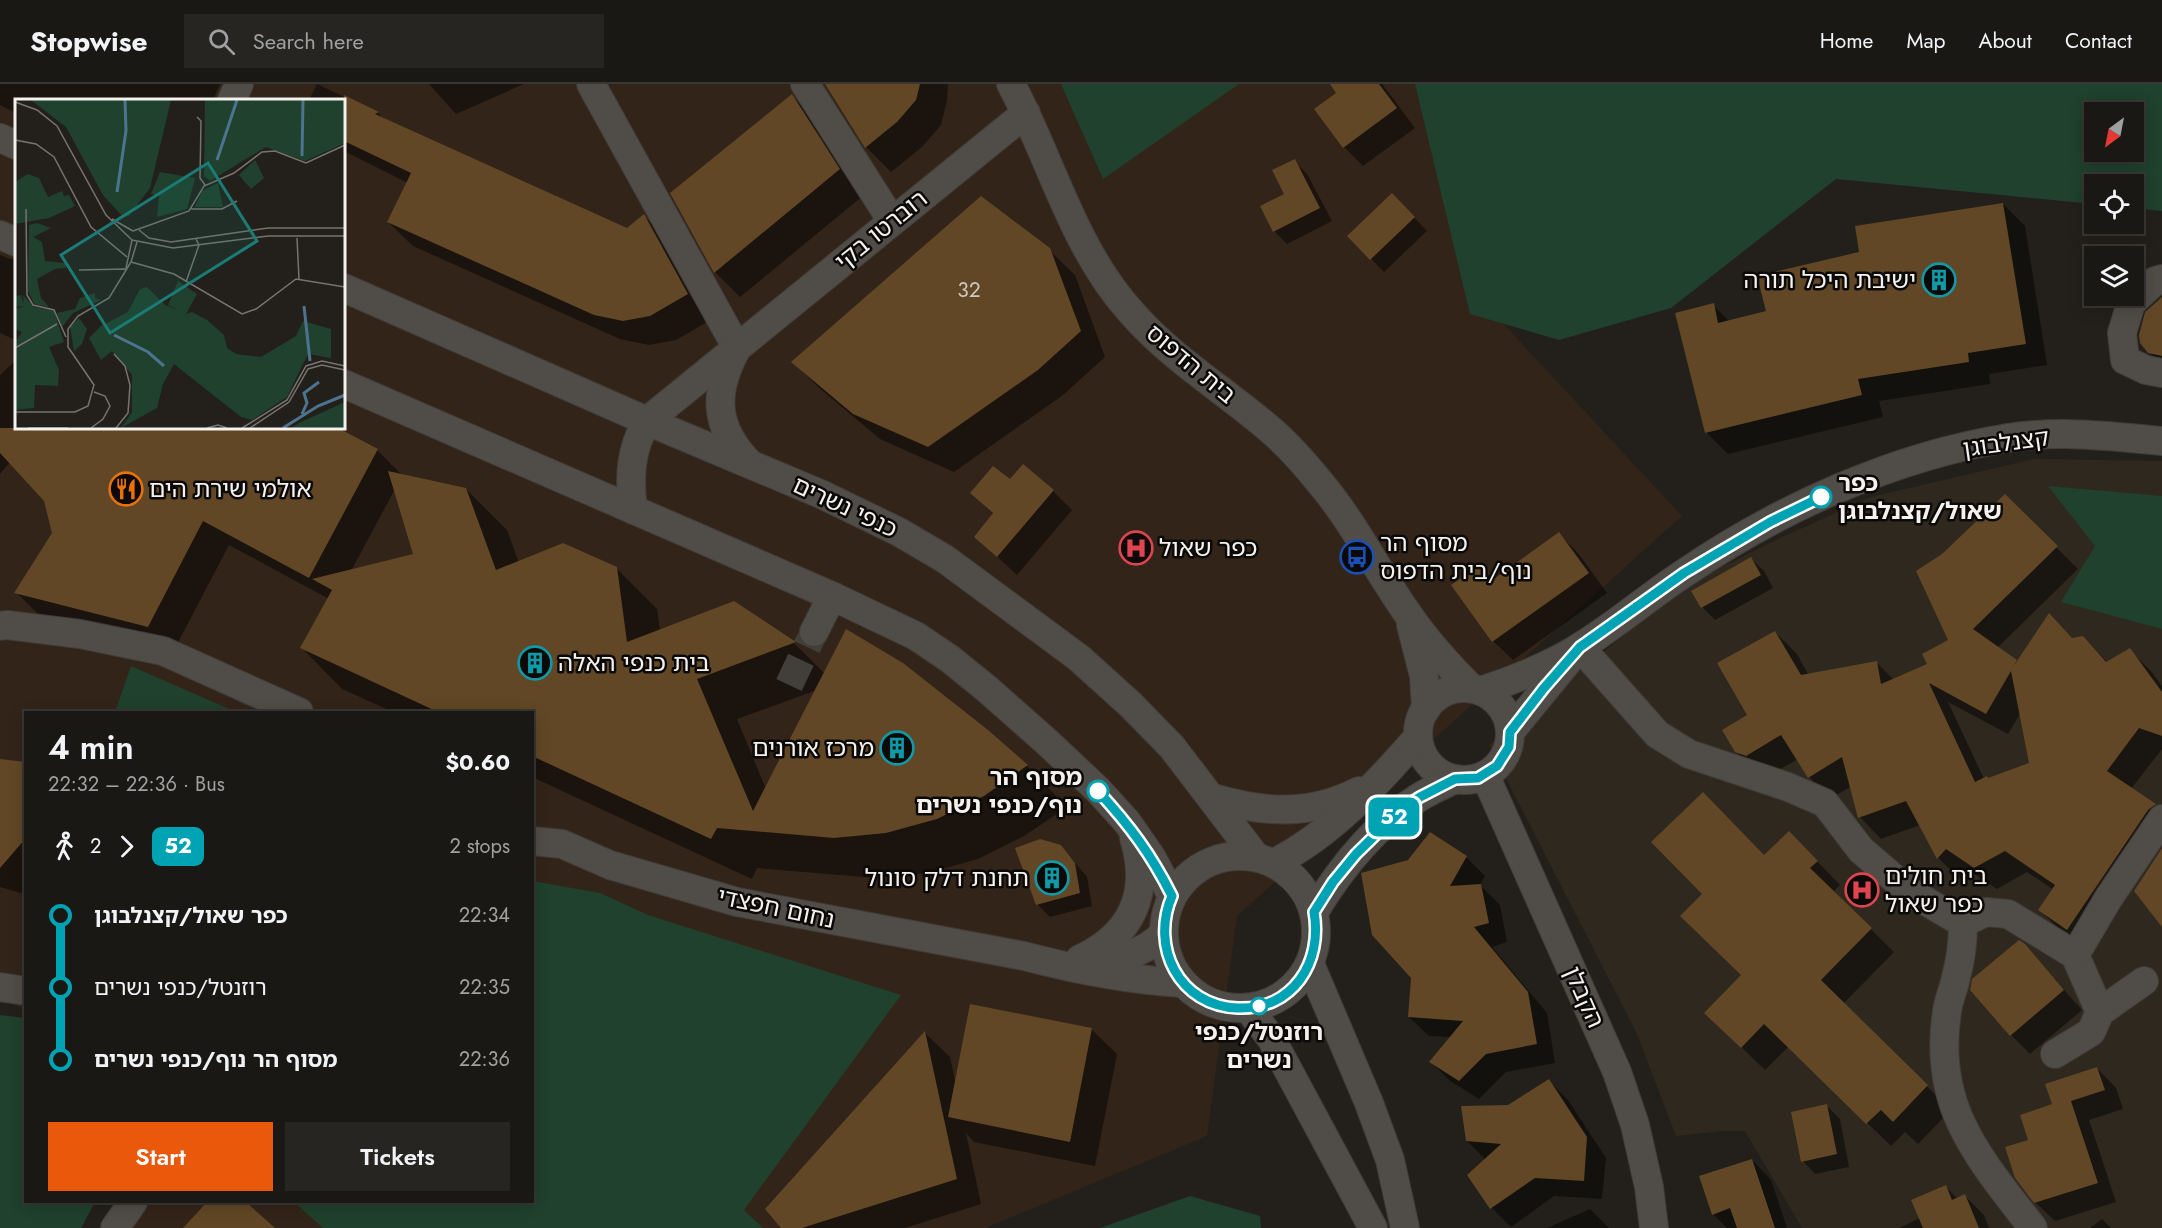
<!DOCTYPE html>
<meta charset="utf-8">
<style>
body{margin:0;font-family:Jost,"Noto Sans Hebrew",sans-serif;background:#272522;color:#f1f3f6;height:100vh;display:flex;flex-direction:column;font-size:22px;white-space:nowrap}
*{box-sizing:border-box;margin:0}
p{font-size:20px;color:#9fa0a0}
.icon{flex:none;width:33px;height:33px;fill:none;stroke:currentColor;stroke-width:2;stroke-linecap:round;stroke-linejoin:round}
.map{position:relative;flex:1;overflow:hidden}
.panel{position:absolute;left:24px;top:627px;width:510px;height:492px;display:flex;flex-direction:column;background:#1a1814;border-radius:0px;box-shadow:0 3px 15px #0003,0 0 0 2px #383734}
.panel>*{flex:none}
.badge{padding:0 12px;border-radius:9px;font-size:21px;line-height:39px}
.needle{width:39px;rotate:212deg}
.tools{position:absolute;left:2084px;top:18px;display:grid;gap:12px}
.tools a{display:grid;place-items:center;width:60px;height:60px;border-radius:0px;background:#1a1814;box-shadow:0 3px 15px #0003,0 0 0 2px #383734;font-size:30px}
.map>.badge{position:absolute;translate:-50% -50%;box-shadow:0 0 0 3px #fff}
.legs{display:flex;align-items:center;gap:9px;height:66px;padding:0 24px;font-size:20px}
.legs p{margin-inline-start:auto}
.headline{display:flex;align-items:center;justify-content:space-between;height:102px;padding:0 24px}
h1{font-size:33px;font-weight:600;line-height:45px}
.cta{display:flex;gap:12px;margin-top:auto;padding:12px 24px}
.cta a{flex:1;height:69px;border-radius:0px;background:#ea580c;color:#fff;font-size:24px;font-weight:600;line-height:69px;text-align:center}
.cta a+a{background:#272522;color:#f1f3f6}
ul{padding:0 24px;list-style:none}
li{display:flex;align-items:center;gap:21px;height:72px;font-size:22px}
li i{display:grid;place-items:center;width:9px;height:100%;margin:0 8px;background:currentColor}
li i::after{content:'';width:15px;height:15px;margin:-8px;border:4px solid;border-radius:50%;background:#1a1814}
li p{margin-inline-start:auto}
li:first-child i{background:linear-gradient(#0000 50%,currentColor 0)}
li:last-child i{background:linear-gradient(currentColor 50%,#0000 0)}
header{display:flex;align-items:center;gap:36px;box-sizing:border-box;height:84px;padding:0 30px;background:#1a1814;border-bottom:2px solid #383734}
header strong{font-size:28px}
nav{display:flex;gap:33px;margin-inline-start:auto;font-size:21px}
.search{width:420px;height:54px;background:#272522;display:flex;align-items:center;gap:15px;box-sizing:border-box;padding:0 21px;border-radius:0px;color:#9fa0a0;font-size:22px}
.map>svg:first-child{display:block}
</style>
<header>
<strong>Stopwise</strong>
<div class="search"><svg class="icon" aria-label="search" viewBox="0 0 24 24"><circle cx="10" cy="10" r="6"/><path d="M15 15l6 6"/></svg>Search here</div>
<nav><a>Home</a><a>Map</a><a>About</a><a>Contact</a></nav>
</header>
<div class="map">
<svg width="2162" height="1144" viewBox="0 0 2162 1144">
<rect width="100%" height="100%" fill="#23201b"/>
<path fill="#332419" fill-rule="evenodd" d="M0,0H1416L1472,206L1682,432L1237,832L1207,1052L985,1144H99L117,1118H532V628H26L25,928L0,908ZM16,16H344V344H16Z"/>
<path fill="#2f281e" d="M2034,375L2162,377V1144H1802L1745,1047H1722L1676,1052L1637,950L1489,661L1666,517L1712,488L1776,456L1871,413Z"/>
<g fill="#1f412d" fill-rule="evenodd">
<path d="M1061,0H1239L1103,95Z"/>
<path d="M1415,0H2162V127L2133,124V100H2094V120L1836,95L1671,224L1559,256L1470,230ZM2133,28V68H2094V28Z"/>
<path d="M2048,402L2162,412V545L2061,518L2095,462Z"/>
<path d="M131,582L236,628H115Z"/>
<path d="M533,797L600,809L648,831L901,911L744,1126L763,1144H323L294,1118H532Z"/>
<path d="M0,931L25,934L26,1118H95L81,1144H0Z"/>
<path d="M1190,1112L1260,1132L1261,1144H1100Z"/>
</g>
<g fill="#0007" fill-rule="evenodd">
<path d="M0,0H220L213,16H16V29L0,21Z"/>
<path d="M317,0L378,29L385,36L627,145L644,132L668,156L712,235L676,256L649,261L620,255L413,162L388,138L408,99L344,67V16H309Z"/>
<path d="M429,0H524L456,30Z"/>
<path d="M826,0H948L947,16L941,41L922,63L891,88L866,63Z"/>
<path d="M1332,0H1382L1415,44L1363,82L1344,63L1338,9Z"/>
<path d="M792,12L817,37L864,111L740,213L715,188L672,109Z"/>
<path d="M1294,77L1307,90L1332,137L1287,160L1274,147Z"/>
<path d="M2003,120L2025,142L2047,281L1989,290L1990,300L1879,317L1883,333L1728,370L1706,348L1713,221L1730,238L1768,229L1860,169Z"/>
<path d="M1405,124L1427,147L1384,188L1349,152Z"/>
<path d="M1049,166L1075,191L1105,273L1063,311L954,388L880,355L818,303L793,278Z"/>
<path d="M0,171L10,175H16L15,256L0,249Z"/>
<path d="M2162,215V280L2149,267Z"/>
<path d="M16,276V344H335L377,366L403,392L466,405L507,446L519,479L616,484L657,525L660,547L733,518L795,560L825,590L987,647L1027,682L1067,723L1024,752L978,775L928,789L876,794L757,784L752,795L532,693V628H393L342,605L302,564L329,515L229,461L173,568L41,533L16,508L53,449L46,416L10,378L0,390V291ZM395,405L414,471L351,487ZM817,606L766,705L737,635Z"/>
<path d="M1010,397L1053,407L1072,426L1017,491L976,453L994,431L972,409Z"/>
<path d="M2005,412L2078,485L1997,564L2018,578L2072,555L2082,553L2108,579L2129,566L2151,587L2162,602V665L2131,705L2162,727L2089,866L2062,848L2040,826L2054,806L2027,788L1997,805L1968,786L1960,795L1938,774L1920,741L1881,755L1860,733L1852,702L1831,714L1809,693L1798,675L1768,692L1758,689L1736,667L1775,548L1797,570L1809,592L1877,579L1894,596L1929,581L1950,557L1943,471ZM1948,618L2008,650L2021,628L2031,680L1989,696L1984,695Z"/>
<path d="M1559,450L1578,469L1607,509L1513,576L1493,557L1479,483L1493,497Z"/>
<path d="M1751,475L1764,487L1773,504L1715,536L1702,523L1693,507Z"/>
<path d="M0,676L26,679L24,810L0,803Z"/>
<path d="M1061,762L1087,793L1092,822L1050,833L1037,820Z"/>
<path d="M1812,772L1840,801L1833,808L1894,868L1843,920L1951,1026L1918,1060L1905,1048L1891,1062L1789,962L1765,986L1706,929L1742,891L1764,773Z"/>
<path d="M1466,773L1485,792L1480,801L1500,821L1507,858L1492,863L1547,929L1555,979L1506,988L1479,1015L1450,997L1431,978L1452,953L1429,952L1409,933L1412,893L1374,850Z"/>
<path d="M2024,861L2082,926L2030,970L2011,951Z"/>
<path d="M1091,945L1117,970L1095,1082L974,1058L966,1049L981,1120L905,1144H783L925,949L950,973L956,1001Z"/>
<path d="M2097,984L2116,1004L2123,1025L2089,1036L2116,1118L2055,1137L2035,1118L2030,1057Z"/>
<path d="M1549,997L1568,1016L1606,1074L1602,1115L1554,1112L1511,1143L1492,1124L1486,1076L1467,1057Z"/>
<path d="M1827,1022L1840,1035L1849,1083L1815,1090L1803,1077Z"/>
<path d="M1752,1076L1771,1096L1787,1144H1727L1713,1130Z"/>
<path d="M1946,1103L1958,1115L1965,1112L1984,1131L1989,1144H1899L1920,1134Z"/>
<path d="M1590,1125L1609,1144H1547Z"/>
<path d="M2102,1135L2111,1144H2090Z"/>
</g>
<g fill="#614725" fill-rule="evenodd">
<path d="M825,0H920L916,16L897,38L865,64Z"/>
<path d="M1330,0H1379L1397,24L1343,64L1314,25L1336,9Z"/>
<path d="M792,10L840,85L714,189L670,109Z"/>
<path d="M344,11L379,28L375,30L627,144L644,130L688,210L650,232L623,237L594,231L387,138L411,89L344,57Z"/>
<path d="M1295,75L1320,124L1273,148L1260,122L1284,110L1272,86Z"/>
<path d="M1392,109L1415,133L1370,176L1347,152Z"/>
<path d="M981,112L1050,164L1081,247L1038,286L928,363L853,330L791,278Z"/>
<path d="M2003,119L2026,260L1968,269L1969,278L1858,295L1862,311L1705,349L1675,229L1714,219L1718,239L1766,227L1757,192L1859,168L1855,142Z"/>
<path d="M2162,213V272L2148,269L2140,259L2139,251L2145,228Z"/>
<path d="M0,344H338L378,365L309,494L203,437L148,543L14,509L52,449L44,417L0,369Z"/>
<path d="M1023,380L1054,406L997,473L974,453L993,429L970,409L993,382L1010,395Z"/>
<path d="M388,387L466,404L496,486L563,459L617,483L627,558L734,517L796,558L697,595L753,727L846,545L903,579L988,646L1028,681L984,712L937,735L886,749L834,754L717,744L711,755L532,672V628H438L300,564L332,506L312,495L413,470Z"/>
<path d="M2005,410L2058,462L1973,545L2017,576L2015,580L2049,529L2072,554L2083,552L2106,578L2130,564L2162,608V652L2139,644L2107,687L2156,720L2148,726L2067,846L2038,826L2055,801L2005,767L1974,784L1946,765L1937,775L1906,717L1858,734L1842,673L1808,694L1781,651L1746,672L1735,668L1722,646L1747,631L1717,579L1775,547L1801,591L1877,577L1881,600L1927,580L1922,570L1948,556L1916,487L1942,470ZM2011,587L2029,679L1988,694L1987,692L1975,698L1929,599L1986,630Z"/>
<path d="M1559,448L1589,489L1492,558L1451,501L1480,481L1491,497Z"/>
<path d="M1751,473L1761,491L1701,524L1691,507Z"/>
<path d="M0,675L26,678V754L0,784Z"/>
<path d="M1703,708L1764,771L1789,747L1818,777L1810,784L1872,844L1821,896L1928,1001L1893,1038L1881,1026L1866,1040L1764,940L1741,964L1704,929L1741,891L1680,832L1702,810L1651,758Z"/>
<path d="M1430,748L1467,772L1450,802L1481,800L1489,839L1474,843L1528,908L1537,960L1486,970L1459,997L1429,978L1463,937L1408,933L1411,894L1372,851L1361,789L1408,776Z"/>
<path d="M1040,755L1061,761L1075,779L1080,809L1036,821L1015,764Z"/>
<path d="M2162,764V843L2134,807Z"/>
<path d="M2019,856L2025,860L2064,906L2010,952L1970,906L1972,895Z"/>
<path d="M970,920L1092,944L1070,1058L948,1033Z"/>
<path d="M925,947L957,1095L802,1144H781L765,1125Z"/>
<path d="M2097,983L2105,1006L2071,1017L2098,1099L2034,1119L2015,1094L2005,1063L2028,1056L2020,1031L2052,1020L2045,1000Z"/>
<path d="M1549,995L1587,1053L1584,1097L1535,1094L1490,1125L1467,1091L1501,1060L1466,1057L1461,1022L1508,1021Z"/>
<path d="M1827,1020L1837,1070L1801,1078L1791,1028Z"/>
<path d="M1752,1075L1775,1144H1737L1730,1124L1712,1131L1699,1092Z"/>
<path d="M1946,1101L1952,1116L1965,1110L1979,1144H1923L1911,1116Z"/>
<path d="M207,1118H246L275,1144H183Z"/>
</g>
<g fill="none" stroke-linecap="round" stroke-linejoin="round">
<path stroke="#423f3b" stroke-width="28" stroke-dasharray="28 14" stroke-linecap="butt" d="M789,601L814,548"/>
<g stroke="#403c39" stroke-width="30">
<g id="minor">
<path d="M591,0L737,264"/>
<path d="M805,0L892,137"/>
<path d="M1011,0C1051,75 1073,164 1131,228C1170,273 1221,304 1266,342C1287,359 1305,380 1322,401C1356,442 1379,490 1410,533C1428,559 1450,583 1472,605"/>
<path d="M232,16L239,0"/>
<path d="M0,54L16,61"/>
<path d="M0,151L16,158"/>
<path d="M2162,195L2155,197L2131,219L2122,249L2125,276L2146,286L2162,289"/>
<path d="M344,204L647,337L823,411L899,448L945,475L1079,574L1131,621L1172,663L1256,773"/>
<path d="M736,266C713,309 714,343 749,379"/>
<path d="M344,300L832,512L916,552L950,575L987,605L1047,658L1098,706L1127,738L1152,774L1172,812"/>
<path d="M633,426C629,393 630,366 647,337L1026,29"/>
<path d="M1411,541L1424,592L1426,625"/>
<path d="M0,542L7,541L80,550L163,567L299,628"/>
<path d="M814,548L832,512"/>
<path d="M1580,563L1657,650L1689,670L1788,703L1825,719L1861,766L1910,808L1963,839L1986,828L2008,830L2075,871L2100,928"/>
<circle cx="1464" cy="650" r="46"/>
<path d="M1480,607C1514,596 1548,583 1580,563C1616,541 1648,513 1683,490C1778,425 1894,372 2008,354C2059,346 2111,352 2162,357"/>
<path d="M1510,648L1569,576"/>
<path d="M1485,691L1617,988L1635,1041L1649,1103L1654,1144"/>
<path d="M1213,714C1264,729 1310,732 1359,707"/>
<path d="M532,757L562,760L610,781L737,818L1024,872C1077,886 1129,896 1183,899"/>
<circle cx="1240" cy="848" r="76"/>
<path d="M1274,779C1330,751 1377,700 1418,653"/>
<path d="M1314,828C1340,785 1374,742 1418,714C1429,707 1443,701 1455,695"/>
<path d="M1963,839C1963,857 1961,875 1956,893C1954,905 1948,916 1947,928C1932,1023 1979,1074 2033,1144"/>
<path d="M2075,871L2108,815L2162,735"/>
<path d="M1080,875C1132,851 1151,809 1134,754"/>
<path d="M1086,875C1116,875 1143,872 1164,849"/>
<path d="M1310,880L1369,1019L1390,1076L1405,1144"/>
<path d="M0,903L26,907"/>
<path d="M1248,924L1271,954L1373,1144"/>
<path d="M2055,970L2091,948L2100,928L2144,897"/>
<path d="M115,1144L133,1118"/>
</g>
</g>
<use href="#minor" stroke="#504c47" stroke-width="28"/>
</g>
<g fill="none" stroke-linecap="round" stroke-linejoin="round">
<g stroke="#fff" stroke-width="14">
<path id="line-1" d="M1098,707C1130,742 1151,770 1172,812C1150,863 1179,922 1238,924C1293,926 1323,878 1314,828L1333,798L1356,770L1404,723L1420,713L1455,695L1478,694L1497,682L1509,663L1510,648L1544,604L1580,563L1684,489L1770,438L1821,413"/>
</g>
<use href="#line-1" stroke="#00a3b4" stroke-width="9"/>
</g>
<defs>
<g id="building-ring" transform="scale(1.725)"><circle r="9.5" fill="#0b0a08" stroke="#0f9aa8" stroke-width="1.5"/><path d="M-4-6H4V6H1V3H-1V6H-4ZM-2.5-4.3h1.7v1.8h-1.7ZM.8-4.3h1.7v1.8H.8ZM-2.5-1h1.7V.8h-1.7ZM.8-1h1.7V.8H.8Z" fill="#0f9aa8"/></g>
<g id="restaurant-ring" transform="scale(1.725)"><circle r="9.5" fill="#0b0a08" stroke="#e8710a" stroke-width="1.5"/><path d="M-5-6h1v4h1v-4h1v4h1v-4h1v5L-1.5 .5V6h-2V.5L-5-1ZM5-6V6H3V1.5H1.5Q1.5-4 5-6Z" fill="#e8710a"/></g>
<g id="hospital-ring" transform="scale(1.725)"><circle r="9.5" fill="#0b0a08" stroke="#e0444e" stroke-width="1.5"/><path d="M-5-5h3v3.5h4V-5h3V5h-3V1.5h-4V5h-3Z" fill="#e0444e"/></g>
<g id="bus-ring" transform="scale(1.725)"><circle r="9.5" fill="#0b0a08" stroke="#1a4fb4" stroke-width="1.5"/><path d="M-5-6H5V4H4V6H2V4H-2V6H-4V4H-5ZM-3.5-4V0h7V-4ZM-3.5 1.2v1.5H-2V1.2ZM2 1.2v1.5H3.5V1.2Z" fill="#1a4fb4"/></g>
</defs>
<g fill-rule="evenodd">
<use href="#building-ring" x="1939" y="196"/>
<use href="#restaurant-ring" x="126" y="405"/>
<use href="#hospital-ring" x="1136" y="464"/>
<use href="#bus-ring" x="1357" y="473"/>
<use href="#building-ring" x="535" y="579"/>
<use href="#building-ring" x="897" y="664"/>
<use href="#building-ring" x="1052" y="794"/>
<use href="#hospital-ring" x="1862" y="806"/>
</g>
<g fill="#fff" stroke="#00a3b4" stroke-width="3">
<circle cx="1821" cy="413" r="10"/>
<circle cx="1098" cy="707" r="10"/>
<circle cx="1259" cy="922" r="8"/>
</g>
<g text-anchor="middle" stroke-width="5" stroke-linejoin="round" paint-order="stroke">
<g font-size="21" fill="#cfc6bc">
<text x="969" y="213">32</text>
</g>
<g font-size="24" fill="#f4f1ee" stroke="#0b0a08">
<text transform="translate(881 146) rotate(-39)" y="8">רוברטו בקי</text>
<text transform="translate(1191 280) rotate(40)" y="8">בית הדפוס</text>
<text transform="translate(2006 359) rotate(-8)" y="8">קצנלבוגן</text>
<text transform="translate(845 423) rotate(25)" y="8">כנפי נשרים</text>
<text transform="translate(776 824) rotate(12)" y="8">נחום חפצדי</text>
<text transform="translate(1584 913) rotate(66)" y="8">הקבלן</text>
</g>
<g font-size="24" fill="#f4f1ee" stroke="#0b0a08" text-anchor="start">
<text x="1916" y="204" text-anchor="end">ישיבת היכל תורה</text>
<text x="149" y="413">אולמי שירת הים</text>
<text x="1380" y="467">מסוף הר<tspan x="1380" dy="28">נוף/בית הדפוס</tspan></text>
<text x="1159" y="472">כפר שאול</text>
<text x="558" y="587">בית כנפי האלה</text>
<text x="874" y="672" text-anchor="end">מרכז אורנים</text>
<text x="1885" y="800">בית חולים<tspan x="1885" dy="28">כפר שאול</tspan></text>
<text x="1029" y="802" text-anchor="end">תחנת דלק סונול</text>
</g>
<g font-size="24" font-weight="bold" fill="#f4f1ee" stroke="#0b0a08" text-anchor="start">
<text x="1838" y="407">כפר<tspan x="1838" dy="28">שאול/קצנלבוגן</tspan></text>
<text x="1082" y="701" text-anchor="end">מסוף הר<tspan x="1082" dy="28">נוף/כנפי נשרים</tspan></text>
<text x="1259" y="956" text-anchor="middle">רוזנטל/כנפי<tspan x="1259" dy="28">נשרים</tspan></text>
</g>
</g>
<g transform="translate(15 15)">
<rect width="330" height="330" fill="#23201b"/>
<path d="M16,1H156L135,89L114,117L108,118L88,96L51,28ZM190,1H330V44L290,62L251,48L195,82L189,77ZM240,61L249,79L236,90L224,76ZM145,73L180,79L172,110L142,118L144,97L136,95ZM13,75L24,79L33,98L47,92L49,97L54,96L60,107L34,119L0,125V83ZM203,84L208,108H180L187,92ZM22,124L36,129L18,138L27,143L30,162L51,164V169L40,170L22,180L26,199L34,208L19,205L13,192L14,126ZM163,182L182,195L171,215L177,213L192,221L209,236L212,249L221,255L246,258L281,237L288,222L316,230V259L293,255L272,298L237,321L226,318L159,265L148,285L142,309L106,329L117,313V276L97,252L86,261L74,239L86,227L113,213L125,190L132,188L150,206L163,211L153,206ZM80,194V199L86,201L58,214L47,228L42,214L60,210L65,199ZM6,196L9,205L8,196L19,208L39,212L49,243L34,248L44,271L43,287L20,286L19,309L0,311V243L7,233L0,230V210L10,207L2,208L0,197ZM64,219L72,230L67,245L59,252L55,228ZM330,303V329H276L286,323Z" fill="#1f412d"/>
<path fill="none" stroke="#4d738e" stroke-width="3" d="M287,57L288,1M202,61L222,1M102,93L111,32L110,1M289,207L295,262M99,236L133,253L149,267M287,315L292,304L289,294L304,283M268,329L303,307L330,296"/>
<path fill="none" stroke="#77746f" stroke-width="1.5" d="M0,3L22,11L42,27L91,116L117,141M182,18L186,22L185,79L190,86M0,41L21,45L39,58L76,128L112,158M11,110L12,196L18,206L39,211L51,238M176,110H207L222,102M97,120L118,132M124,131L134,139L156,143L253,129H330M118,132L174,112L189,87L219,74L247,53L260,52L291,64L330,46M282,139L284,180M117,141L158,149L253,137H330M116,163L159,175L227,215L241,210L281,180L330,188M116,163L122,143M111,169L117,141M64,171L111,170M171,183L184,146L181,140M0,249L42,225M99,255L110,267L115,286L113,314L101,329M0,313H60L73,307L79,286L53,248V230L63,217L94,199L116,163M13,329H53M76,329L88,320L95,307L90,297L79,293M192,329L203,326L212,329M227,329L272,301L291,267L307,262L330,267M235,329L274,303L293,270L307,266L330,271"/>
<path fill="#1a7c74" fill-opacity="0.15" stroke="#1a7c74" stroke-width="3" d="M193,64L242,142L95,234L46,156Z"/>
<rect width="330" height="330" fill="none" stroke="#f4f1ee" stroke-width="3"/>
</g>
</svg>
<div class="tools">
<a><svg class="needle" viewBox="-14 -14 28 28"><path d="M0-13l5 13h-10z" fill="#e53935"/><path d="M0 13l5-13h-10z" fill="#9fa0a0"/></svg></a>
<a><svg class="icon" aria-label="locate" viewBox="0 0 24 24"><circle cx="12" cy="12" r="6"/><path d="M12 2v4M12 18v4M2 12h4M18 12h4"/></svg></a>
<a><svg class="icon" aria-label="layers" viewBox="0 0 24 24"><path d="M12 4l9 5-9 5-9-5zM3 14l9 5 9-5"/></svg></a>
</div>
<b class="badge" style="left:1394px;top:733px;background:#00a3b4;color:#fff">52</b>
<section class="panel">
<div class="headline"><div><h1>4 min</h1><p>22:32 – 22:36 · Bus</p></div><b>$0.60</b></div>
<div class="legs"><svg class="icon" aria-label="walk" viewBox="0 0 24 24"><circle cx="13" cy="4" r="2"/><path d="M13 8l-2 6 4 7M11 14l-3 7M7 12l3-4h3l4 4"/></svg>2<svg class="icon" aria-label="forward" viewBox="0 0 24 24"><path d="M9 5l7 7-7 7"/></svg><b class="badge" style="background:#00a3b4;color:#fff">52</b><p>2 stops</p></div>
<ul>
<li><i style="color:#00a3b4"></i><b>כפר שאול/קצנלבוגן</b><p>22:34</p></li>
<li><i style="color:#00a3b4"></i><span>רוזנטל/כנפי נשרים</span><p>22:35</p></li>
<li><i style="color:#00a3b4"></i><b>מסוף הר נוף/כנפי נשרים</b><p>22:36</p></li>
</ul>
<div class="cta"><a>Start</a><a>Tickets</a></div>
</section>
</div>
